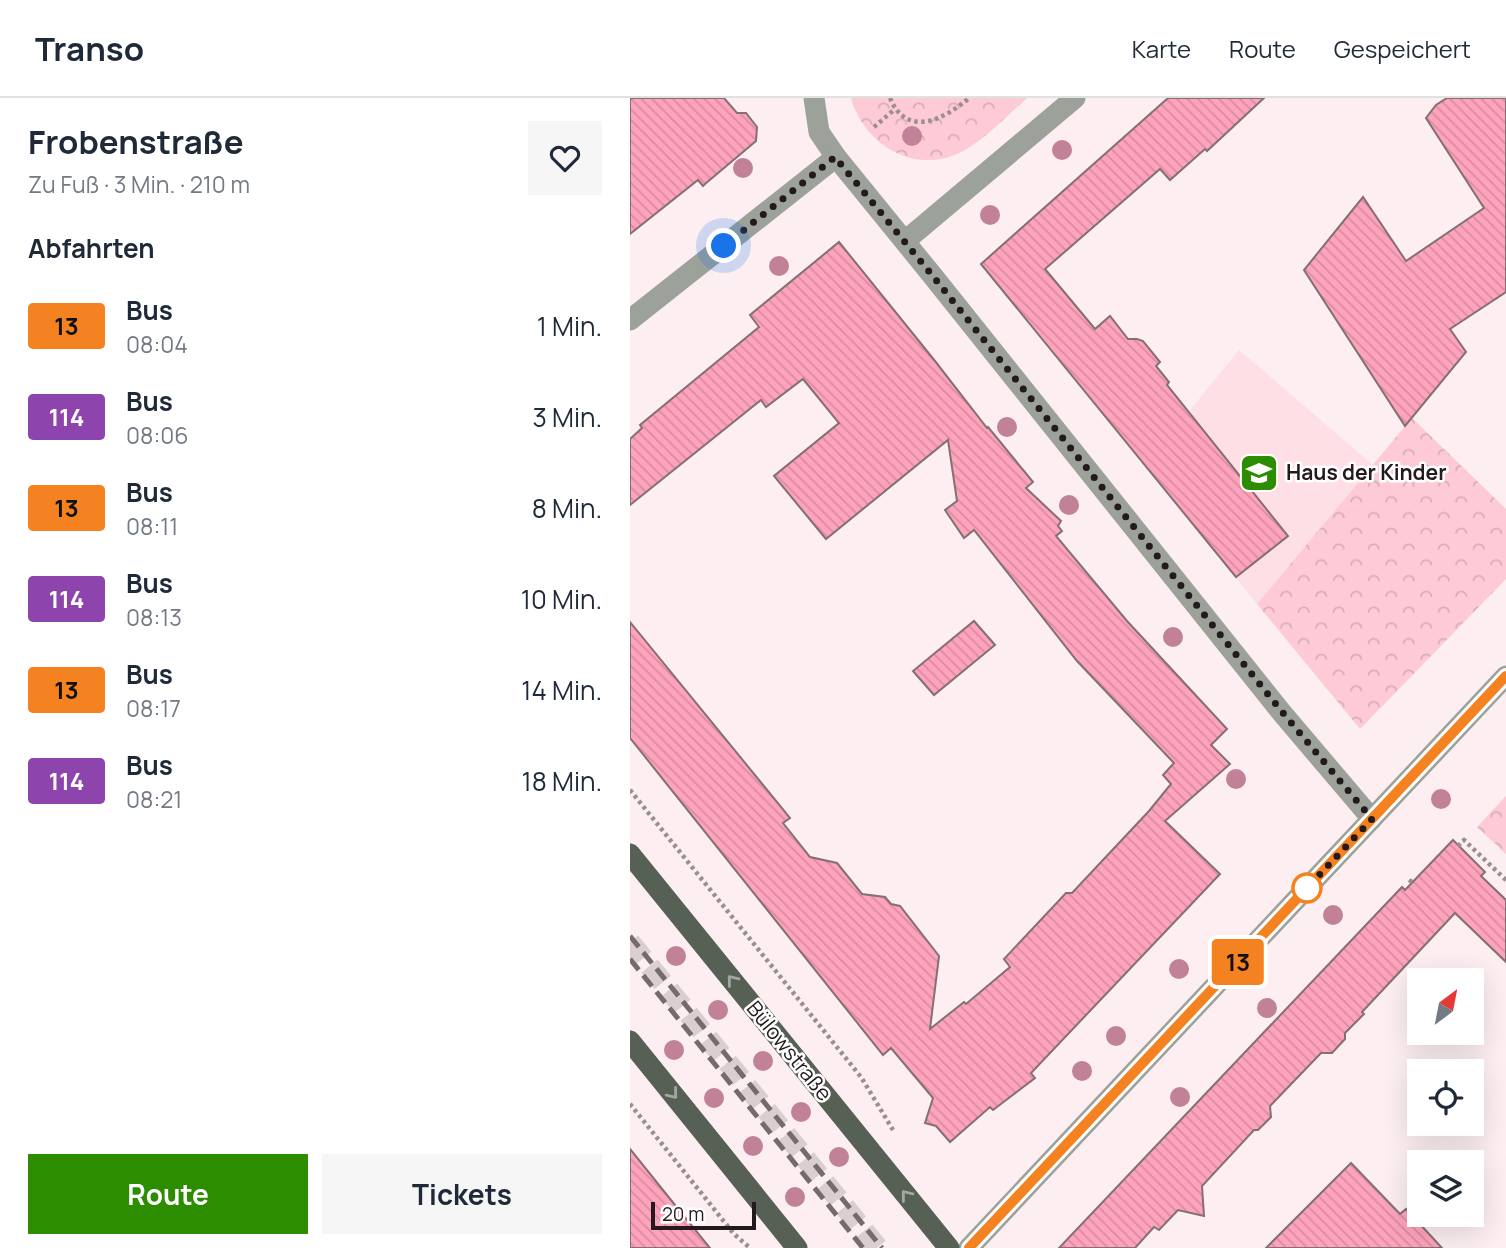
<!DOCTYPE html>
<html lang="de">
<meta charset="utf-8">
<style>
body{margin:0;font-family:Manrope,sans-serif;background:#f6f6f7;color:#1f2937;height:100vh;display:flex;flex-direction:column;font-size:26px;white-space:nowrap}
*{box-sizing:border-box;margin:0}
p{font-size:23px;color:#747a83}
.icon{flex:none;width:38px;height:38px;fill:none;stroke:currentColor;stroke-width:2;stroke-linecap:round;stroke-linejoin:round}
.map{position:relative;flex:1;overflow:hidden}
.sheet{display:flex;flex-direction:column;background:#fff;width:630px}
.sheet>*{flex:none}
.badge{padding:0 14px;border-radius:5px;font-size:24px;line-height:46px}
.needle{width:46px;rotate:32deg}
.buttons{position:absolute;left:777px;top:870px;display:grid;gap:14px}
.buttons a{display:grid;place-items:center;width:77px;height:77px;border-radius:0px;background:#fff;box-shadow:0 7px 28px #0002;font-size:35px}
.scale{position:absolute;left:21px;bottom:18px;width:105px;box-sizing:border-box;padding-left:7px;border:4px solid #221a1c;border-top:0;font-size:19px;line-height:24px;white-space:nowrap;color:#221a1c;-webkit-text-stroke:5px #fff;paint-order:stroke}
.you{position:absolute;width:35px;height:35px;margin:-18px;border:5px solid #fff;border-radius:50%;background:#1a73e8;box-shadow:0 0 0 10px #1a73e833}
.map>.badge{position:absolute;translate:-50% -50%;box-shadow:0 0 0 4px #fff}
h2{padding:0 28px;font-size:26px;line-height:63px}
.round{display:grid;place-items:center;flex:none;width:74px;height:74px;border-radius:0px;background:#f6f6f7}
.summary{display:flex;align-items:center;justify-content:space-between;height:119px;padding:0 28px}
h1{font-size:33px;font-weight:700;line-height:52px}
.button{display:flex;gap:14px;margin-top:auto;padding:14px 28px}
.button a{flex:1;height:80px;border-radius:0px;background:#2d8d00;color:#fff;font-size:28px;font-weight:700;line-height:80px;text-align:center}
.button a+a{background:#f6f6f7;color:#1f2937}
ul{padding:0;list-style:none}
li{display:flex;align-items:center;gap:21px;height:91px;padding:0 28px}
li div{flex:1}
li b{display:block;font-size:26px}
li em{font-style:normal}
li .badge{min-width:77px;font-weight:700;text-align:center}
header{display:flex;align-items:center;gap:42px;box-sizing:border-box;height:98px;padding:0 35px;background:#fff;border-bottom:2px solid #e0e1e3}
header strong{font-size:33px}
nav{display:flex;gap:38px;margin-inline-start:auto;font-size:24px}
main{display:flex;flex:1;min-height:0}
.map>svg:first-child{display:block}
</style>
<header>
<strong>Transo</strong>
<nav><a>Karte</a><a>Route</a><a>Gespeichert</a></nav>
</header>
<main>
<section class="sheet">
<div class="summary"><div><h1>Frobenstraße</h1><p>Zu Fuß · 3 Min. · 210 m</p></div><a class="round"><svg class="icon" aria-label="heart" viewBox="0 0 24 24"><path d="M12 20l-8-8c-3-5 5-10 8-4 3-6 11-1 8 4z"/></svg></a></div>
<h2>Abfahrten</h2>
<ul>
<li><span class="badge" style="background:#f58220;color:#111">13</span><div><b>Bus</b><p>08:04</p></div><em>1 Min.</em></li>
<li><span class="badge" style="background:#8e44ad;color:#fff">114</span><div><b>Bus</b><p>08:06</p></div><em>3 Min.</em></li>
<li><span class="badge" style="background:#f58220;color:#111">13</span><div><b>Bus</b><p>08:11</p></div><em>8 Min.</em></li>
<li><span class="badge" style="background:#8e44ad;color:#fff">114</span><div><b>Bus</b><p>08:13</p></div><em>10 Min.</em></li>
<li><span class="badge" style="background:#f58220;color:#111">13</span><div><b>Bus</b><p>08:17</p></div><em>14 Min.</em></li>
<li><span class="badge" style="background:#8e44ad;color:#fff">114</span><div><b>Bus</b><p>08:21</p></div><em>18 Min.</em></li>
</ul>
<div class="button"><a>Route</a><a>Tickets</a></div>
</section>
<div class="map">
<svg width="876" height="1150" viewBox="0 0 876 1150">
<defs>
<pattern id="park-crowns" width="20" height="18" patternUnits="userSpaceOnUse" patternTransform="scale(1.75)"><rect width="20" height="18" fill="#fdcad6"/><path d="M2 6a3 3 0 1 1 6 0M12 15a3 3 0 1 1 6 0" fill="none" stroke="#d9adb7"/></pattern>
<pattern id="building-back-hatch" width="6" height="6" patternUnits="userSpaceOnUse" patternTransform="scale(1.75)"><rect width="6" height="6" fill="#fea3bb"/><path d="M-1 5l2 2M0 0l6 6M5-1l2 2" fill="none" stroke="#d98ca0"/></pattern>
</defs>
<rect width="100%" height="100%" fill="#fceef1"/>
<path fill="#ffdfe6" d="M609,252L743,367L627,506L515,368Z"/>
<g fill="url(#park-crowns)">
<path d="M221,0H397C378,17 357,39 335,52C288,79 235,49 221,0Z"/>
<path d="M782,320L876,411V481L730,631L627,506Z"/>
<path d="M876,698V756L847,729Z"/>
</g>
<g fill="url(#building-back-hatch)" stroke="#846f74" stroke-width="2">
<path d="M0,0H94L107,15H116L127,29L126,43L75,86L73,88L68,82L0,136Z"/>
<path d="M538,0H634L577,53L575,51L540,82L530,71L415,171L465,231L480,218L498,241H507L513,243L530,264L526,268L539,284L537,287L658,438L606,479L351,166Z"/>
<path d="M817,0H876V194L820,231L836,254L775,328L674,172L733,99L776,163L854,110L796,20L806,7Z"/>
<path d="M209,144L305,263L357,330L358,329L403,384L396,390L431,423L428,428L432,433L426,438L497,523L597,631L581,647L600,666L535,723L590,776L401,975L405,980L363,1012L360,1009L320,1044L306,1028L295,1025L303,1000L261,950L253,957L0,640V524L160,720L153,725L180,759L207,765L232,796L255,799L261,806L270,808L309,858L300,931L334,904L336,906L380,869L374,861L436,795H442L519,713L541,686L533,677L544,665L447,563L344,432L334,440L317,415L315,412L327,403L318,342L196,441L144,378L209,325L173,281L136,309L131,302L0,407V341L12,330L10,327L129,229L120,217Z"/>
<path d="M344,523L365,547L304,597L283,573Z"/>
<path d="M823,742L855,774L851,778L876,802V864L825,815L732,914L734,916L715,935V941L702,955H691L640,1008L641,1019L628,1032H624L572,1088L574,1118L548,1112L529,1132L524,1129L505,1150H429L772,789L775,792Z"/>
<path d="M0,1051L49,1112L80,1150H0Z"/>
<path d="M721,1065L770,1116L776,1111L812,1150H636Z"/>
</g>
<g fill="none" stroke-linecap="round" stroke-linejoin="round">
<path stroke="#dbced1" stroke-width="21" stroke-dasharray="21 10" stroke-linecap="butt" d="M0,844L248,1150"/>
<g stroke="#9a8e91" stroke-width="4.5" stroke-dasharray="3.5 3.5" stroke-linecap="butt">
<path d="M260,0C277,41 315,21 339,0"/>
<path d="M244,29L265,11"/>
<path d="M0,692L231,979L263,1032"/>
<path d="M828,748L834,742L876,782"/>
<path d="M779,782L782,784"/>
<path d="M0,1006L104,1136L120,1150"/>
</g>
<g stroke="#9ca19a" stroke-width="21">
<path d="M184,0L189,34L206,59L302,177L652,615L742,721"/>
<path d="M275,143L445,0"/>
<path d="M0,222L206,59"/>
<path d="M339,1150L876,578"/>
</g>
<g stroke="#566054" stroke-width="21">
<path d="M0,756L319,1150"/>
<path d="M0,943L167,1150"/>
</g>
<g stroke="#756b6d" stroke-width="5" stroke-dasharray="14 7" stroke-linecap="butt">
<path d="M0,838L252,1150"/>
<path d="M0,861L233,1150"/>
</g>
</g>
<g fill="#c18197">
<circle cx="282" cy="38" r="10"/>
<circle cx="432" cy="52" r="10"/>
<circle cx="113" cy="70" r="10"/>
<circle cx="360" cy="117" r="10"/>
<circle cx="149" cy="168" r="10"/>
<circle cx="377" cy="329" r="10"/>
<circle cx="439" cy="407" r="10"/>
<circle cx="543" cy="539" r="10"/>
<circle cx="606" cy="681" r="10"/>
<circle cx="811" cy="701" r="10"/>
<circle cx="703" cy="817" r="10"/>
<circle cx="46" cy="858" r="10"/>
<circle cx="549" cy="871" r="10"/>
<circle cx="637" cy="910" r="10"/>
<circle cx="88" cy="912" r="10"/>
<circle cx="486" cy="938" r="10"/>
<circle cx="44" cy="952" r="10"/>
<circle cx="133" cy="963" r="10"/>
<circle cx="452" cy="973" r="10"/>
<circle cx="550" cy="999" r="10"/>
<circle cx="84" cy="1000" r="10"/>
<circle cx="171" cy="1014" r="10"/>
<circle cx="123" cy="1048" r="10"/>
<circle cx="209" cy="1059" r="10"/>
<circle cx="165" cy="1099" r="10"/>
</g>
<defs><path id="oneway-chevron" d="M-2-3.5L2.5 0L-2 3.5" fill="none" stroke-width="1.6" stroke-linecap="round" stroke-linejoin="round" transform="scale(1.75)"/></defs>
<g stroke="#a2a8a1">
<use href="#oneway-chevron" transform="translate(102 882) rotate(-129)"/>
<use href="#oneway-chevron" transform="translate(43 996) rotate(51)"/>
<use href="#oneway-chevron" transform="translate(276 1097) rotate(-129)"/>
</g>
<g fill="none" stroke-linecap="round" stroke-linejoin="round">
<g stroke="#fff" stroke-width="16">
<path id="line" d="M339,1150L876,578"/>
</g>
<use href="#line" stroke="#f58220" stroke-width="10"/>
<path stroke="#221a1c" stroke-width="7" stroke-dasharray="0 12.6" d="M94,148L205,59L302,177L653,615L742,721L677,790"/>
</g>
<defs>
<g id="school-square" transform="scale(2.0125)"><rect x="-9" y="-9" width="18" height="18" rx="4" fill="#2d8d00" stroke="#fff"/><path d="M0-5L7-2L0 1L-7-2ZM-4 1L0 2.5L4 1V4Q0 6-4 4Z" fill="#fff"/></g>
</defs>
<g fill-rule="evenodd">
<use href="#school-square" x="629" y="375"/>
</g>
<circle fill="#fff" stroke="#f58220" stroke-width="3.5" cx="677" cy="790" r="14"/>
<g text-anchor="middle" stroke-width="5" stroke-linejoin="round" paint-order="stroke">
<g font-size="21" font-weight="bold" fill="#221a1c" stroke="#fff" text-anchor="start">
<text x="656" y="382">Haus der Kinder</text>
</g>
<g font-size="21" fill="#221a1c" stroke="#fff">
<text transform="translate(159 953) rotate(51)" y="7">Bülowstraße</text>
</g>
</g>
</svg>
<div class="buttons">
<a><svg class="needle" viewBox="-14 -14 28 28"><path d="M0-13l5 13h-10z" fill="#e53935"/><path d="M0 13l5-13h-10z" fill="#747a83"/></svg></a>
<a><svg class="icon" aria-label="locate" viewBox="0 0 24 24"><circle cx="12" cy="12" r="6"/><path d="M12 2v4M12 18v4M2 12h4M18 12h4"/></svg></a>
<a><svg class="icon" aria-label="layers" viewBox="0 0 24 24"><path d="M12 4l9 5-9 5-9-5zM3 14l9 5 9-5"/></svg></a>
</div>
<div class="scale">20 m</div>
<div class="you" style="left:94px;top:148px"></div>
<b class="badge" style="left:608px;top:864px;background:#f58220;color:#111">13</b>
</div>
</main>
